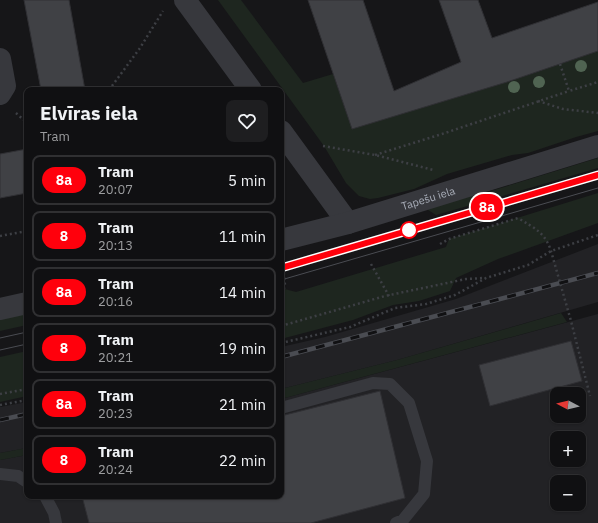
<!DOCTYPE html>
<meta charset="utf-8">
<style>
body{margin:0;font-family:"IBM Plex Sans",sans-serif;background:#1e1e20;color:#f1f3f6;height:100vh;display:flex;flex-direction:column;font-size:15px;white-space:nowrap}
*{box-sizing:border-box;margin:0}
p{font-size:13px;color:#9c9d9f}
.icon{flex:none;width:22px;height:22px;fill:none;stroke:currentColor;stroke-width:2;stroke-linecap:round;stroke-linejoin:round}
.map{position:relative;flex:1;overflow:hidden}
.side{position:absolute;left:24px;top:87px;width:260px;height:412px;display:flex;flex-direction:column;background:#101012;border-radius:8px;box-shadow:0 1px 3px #0004,0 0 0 1px #303032}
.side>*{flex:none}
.badge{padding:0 8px;border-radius:13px;font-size:14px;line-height:26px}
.needle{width:26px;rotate:277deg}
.fabs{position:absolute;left:550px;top:387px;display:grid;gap:8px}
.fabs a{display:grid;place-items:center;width:36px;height:36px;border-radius:8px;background:#101012;box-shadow:0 1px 3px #0004,0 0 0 1px #303032;font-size:20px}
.map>.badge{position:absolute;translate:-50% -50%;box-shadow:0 0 0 2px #fff}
.round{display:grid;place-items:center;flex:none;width:42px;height:42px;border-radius:8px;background:#1e1e20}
.overview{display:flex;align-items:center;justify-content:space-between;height:68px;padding:0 16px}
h1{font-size:19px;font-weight:700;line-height:30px}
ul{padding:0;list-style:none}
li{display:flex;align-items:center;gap:12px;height:50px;margin:0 8px 6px;padding:0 8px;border:2px solid #303032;border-radius:8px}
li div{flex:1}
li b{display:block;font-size:15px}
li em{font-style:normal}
li .badge{min-width:44px;font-weight:700;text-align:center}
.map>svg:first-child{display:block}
</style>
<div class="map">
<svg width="598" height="523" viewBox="0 0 598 523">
<rect width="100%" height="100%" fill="#161618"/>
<g fill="#222225" fill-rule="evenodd">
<path d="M598,244V302L397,360L281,389V347L325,337L456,299Z"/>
<path d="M598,314V523H0V460L27,455V496H281V399ZM557,394H579V416H557ZM557,438H579V460H557ZM557,482H579V504H557Z"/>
<path d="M27,402V448L0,453V407Z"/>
</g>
<g fill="#1e261f">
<path d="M218,0H241L303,83L333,74L352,129L507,82L598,51V131L576,137L528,153L512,155L447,174L414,189L378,198L370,199L359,196L346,183L324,146Z"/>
<path d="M598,158V168L499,197L436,215L425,208L491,191Z"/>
<path d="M598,193V223L498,259L456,278L450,291L419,301L393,305L353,320L281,339V288L296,292L446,247L449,239Z"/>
<path d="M27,312V325L0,331V318Z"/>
<path d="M561,313L567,322L281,399V389L397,360L523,324Z"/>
<path d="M27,351V396L0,402V357Z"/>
<path d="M27,448V455L0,460V453Z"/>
</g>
<g fill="#404145" stroke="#303034">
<path d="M24,0H69L85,90H41Z"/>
<path d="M308,0H363L394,91L461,62L439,0H478L492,38L598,2V51L507,82L352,129Z"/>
<path d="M27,149V193L0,198V154Z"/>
<path d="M571,341L582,381L490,406L479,365Z"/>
<path d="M380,391L405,498L311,523H89L82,496H281V416Z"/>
</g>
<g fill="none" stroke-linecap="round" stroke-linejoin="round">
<g stroke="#3d3f44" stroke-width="2.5" stroke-dasharray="2 3" stroke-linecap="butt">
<path d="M560,64L569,91L598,82"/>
<path d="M109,90L140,48L163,11"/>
<path d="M538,101L563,109L598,113"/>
<path d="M16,113L27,123"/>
<path d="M323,146L375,155L433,170"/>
<path d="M375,155L442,134L569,91"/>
<path d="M0,236L27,231"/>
<path d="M440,244L449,239L518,218C534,228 545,232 551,251L571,321L590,396"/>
<path d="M371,264L389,296"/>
<path d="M281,299L285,285L283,264"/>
<path d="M281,326L385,296L466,279L484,278"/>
<path d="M281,343L350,327L395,308L426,304L455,295L486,278L528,265L551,251L598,235"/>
<path d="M0,394L27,389"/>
<path d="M0,405L27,400"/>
</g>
<g stroke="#37383d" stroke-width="12">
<path d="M281,408L373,383L390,384L409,403L427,461L424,494L403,520L396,523"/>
<path d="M0,474L18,476L27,482"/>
<path d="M45,496L54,513L56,523"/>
</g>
<g stroke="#37383d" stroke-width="22">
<path d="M185,0L251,90"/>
<path d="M0,59L5,86L0,94"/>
<path d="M281,131L348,223"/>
<path id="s1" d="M281,240L348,223L598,146"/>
<path d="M0,309L27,303"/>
</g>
<g stroke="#4a4c52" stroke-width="1">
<path d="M281,268L598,175"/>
<path d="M281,280L598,188"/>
<path d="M0,338L27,332"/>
<path d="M0,350L27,344"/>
</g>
<g stroke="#4a4c52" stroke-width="4.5">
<g id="rail">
<path d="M281,357L598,273"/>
<path d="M0,420L27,414"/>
</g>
</g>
<use href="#rail" stroke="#111113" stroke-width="3" stroke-dasharray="9" stroke-linecap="butt"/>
</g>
<g fill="#506452">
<circle cx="581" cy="66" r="6"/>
<circle cx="539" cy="82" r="6"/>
<circle cx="514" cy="87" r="6"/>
</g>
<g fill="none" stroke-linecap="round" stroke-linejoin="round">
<g stroke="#fff" stroke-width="9">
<path id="line" d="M281,268L598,175"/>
</g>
<use href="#line" stroke="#ff000c" stroke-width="6"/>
</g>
<circle fill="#fff" stroke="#ff000c" stroke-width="2" cx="409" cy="230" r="8"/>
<g text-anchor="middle" stroke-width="3" stroke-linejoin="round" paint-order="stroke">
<g font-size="11" fill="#a8adb8" stroke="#111113">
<text dy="4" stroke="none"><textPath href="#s1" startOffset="153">Tapešu iela</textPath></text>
</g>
</g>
</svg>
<div class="fabs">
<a><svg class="needle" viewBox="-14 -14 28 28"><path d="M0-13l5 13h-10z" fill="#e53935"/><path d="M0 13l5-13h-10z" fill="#9c9d9f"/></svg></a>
<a>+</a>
<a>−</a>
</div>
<b class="badge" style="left:487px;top:207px;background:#ff000c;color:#fff">8a</b>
<section class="side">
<div class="overview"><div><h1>Elvīras iela</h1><p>Tram</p></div><a class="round"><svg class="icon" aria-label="heart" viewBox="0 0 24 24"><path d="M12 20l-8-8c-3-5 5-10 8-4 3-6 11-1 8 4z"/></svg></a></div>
<ul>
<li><span class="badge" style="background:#ff000c;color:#fff">8a</span><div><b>Tram</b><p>20:07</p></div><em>5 min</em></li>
<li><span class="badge" style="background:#ff000c;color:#fff">8</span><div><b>Tram</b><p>20:13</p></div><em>11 min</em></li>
<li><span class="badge" style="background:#ff000c;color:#fff">8a</span><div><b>Tram</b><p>20:16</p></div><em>14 min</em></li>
<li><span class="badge" style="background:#ff000c;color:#fff">8</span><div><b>Tram</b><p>20:21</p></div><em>19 min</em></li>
<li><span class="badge" style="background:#ff000c;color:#fff">8a</span><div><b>Tram</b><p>20:23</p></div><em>21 min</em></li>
<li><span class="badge" style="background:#ff000c;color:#fff">8</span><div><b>Tram</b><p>20:24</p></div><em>22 min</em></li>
</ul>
</section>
</div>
